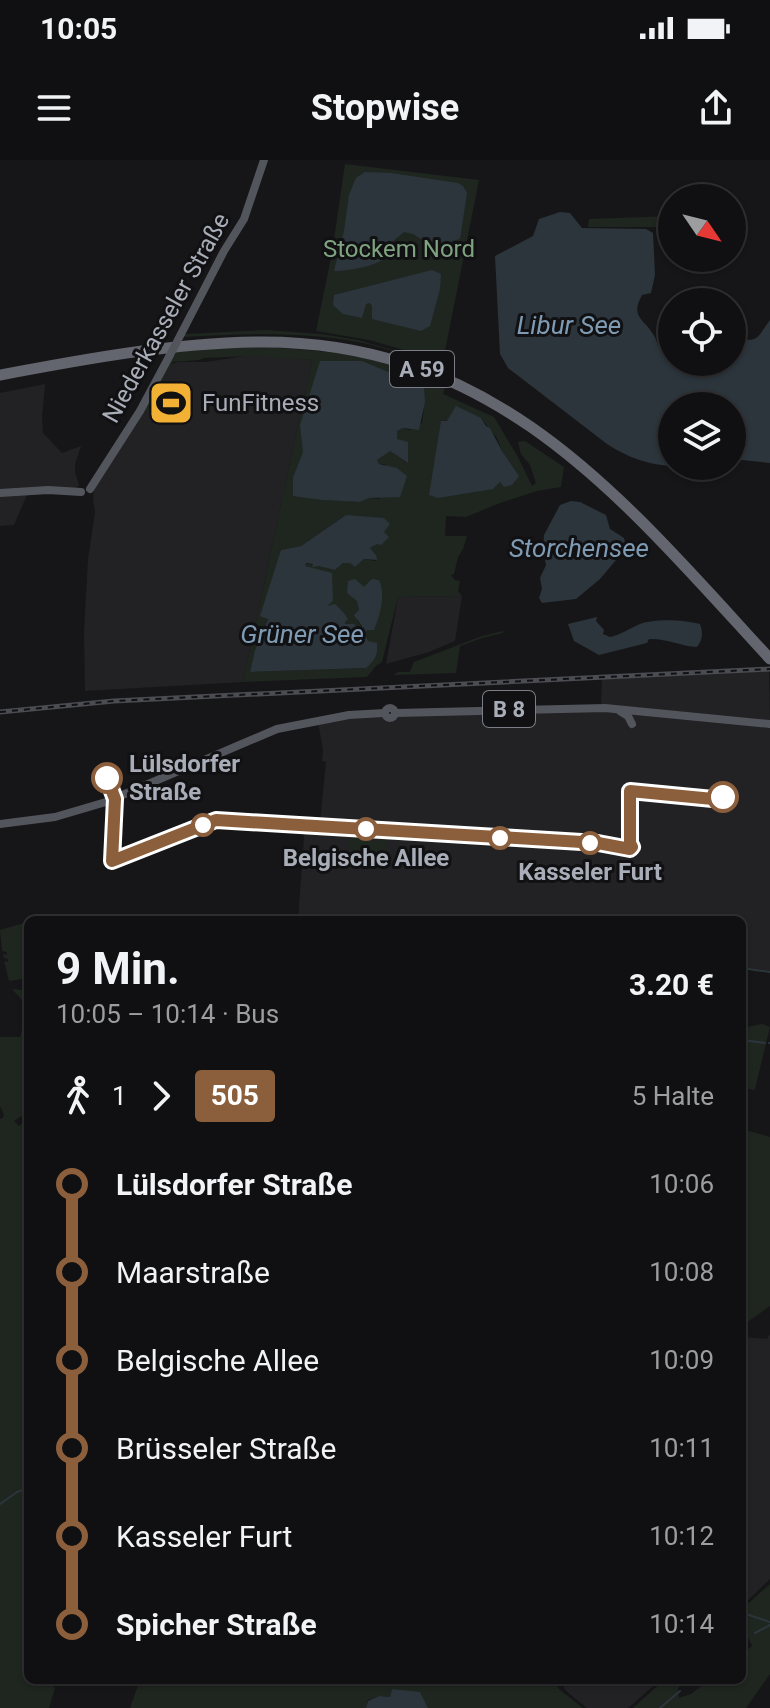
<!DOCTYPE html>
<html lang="de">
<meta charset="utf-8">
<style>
body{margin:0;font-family:Roboto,sans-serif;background:#19191b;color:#f1f3f6;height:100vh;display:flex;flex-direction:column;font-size:30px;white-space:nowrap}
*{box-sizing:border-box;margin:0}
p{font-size:26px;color:#9c9d9f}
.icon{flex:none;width:44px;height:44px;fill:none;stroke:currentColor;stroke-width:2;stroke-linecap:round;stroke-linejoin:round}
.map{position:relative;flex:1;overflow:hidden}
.sheet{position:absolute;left:24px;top:756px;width:722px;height:768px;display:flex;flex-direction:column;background:#101012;border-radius:12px;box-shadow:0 2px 6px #0004,0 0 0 2px #303032}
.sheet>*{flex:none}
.badge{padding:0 16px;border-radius:6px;font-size:28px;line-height:52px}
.needle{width:52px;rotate:125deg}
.fabs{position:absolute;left:658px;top:24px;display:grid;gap:16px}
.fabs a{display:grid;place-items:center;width:88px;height:88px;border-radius:50%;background:#101012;box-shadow:0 2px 6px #0004,0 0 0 2px #303032;font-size:40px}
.map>.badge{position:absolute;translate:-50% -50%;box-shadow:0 0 0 4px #fff}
.legs{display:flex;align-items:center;gap:12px;height:88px;padding:0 32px;font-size:26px}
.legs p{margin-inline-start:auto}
.head{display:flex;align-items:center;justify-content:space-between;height:136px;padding:0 32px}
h1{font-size:44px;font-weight:700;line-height:60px}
ul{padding:0 32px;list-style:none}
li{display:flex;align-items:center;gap:28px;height:88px;font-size:30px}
li i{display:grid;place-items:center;width:12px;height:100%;margin:0 10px;background:currentColor}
li i::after{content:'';width:20px;height:20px;margin:-10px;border:6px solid;border-radius:50%;background:#101012}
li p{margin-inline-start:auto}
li:first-child i{background:linear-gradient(#0000 50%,currentColor 0)}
li:last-child i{background:linear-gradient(currentColor 50%,#0000 0)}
.status{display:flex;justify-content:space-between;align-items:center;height:56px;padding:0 40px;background:#101012;direction:ltr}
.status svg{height:22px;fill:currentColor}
header{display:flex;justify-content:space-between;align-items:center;height:104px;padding:0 32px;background:#101012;font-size:36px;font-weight:700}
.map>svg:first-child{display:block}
</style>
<div class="status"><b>10:05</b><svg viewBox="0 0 49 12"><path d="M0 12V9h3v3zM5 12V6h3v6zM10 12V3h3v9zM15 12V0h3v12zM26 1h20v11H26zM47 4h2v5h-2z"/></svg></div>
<header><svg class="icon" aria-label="menu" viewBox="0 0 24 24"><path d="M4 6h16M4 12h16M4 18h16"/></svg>Stopwise<svg class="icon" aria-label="share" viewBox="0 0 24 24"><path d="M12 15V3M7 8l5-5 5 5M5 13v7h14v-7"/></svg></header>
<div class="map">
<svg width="770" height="1548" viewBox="0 0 770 1548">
<rect width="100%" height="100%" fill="#161618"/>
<g fill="#222225">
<path d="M252,195L312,200L243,522L85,531L84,472L88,399L95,352L93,340L94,329L172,204L178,202H206Z"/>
<path d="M45,224L42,257L43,273L62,293L81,286L75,304V312L79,325L75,329L30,328L14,365L0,366V233Z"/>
<path d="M462,436L455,481L429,492L386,504L398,437Z"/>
<path d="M769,511L770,560L601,544L602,519Z"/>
<path d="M602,550L770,568V811L742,807V760H298L305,663H320L326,602L322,601L323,589L318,563L349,559L445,554Z"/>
<path d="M770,1174V1419L742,1446V1177L767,1179Z"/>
<path d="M556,1520H660L628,1548H587L565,1530L563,1525L560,1526Z"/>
</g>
<g fill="#1e261f" fill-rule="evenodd">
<path d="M345,4L479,20L443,201L369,180L316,171L332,93Z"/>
<path d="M672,56V63L661,64L655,67H588L589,59Z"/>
<path d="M266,170L321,174L358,180L442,204L441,207C414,199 386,187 358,182C300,171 243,174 184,177L185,174Z"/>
<path d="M216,187C278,187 340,189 399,207C415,211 430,220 445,227L443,234L494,257L518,297L532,326L536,323L530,305L521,294L518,282L525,281L564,307L561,327L537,331L500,343L466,357L446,356L445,376H467L463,389L458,397L454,414L451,415L455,420L460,421L458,431L462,436L398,437L382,502L376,506L367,517L243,522L312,200L252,196L204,198L199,200L173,202L162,225L156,249L151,253L144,251L176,192ZM404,217C425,235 426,235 422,263L410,270L403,268L397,271L396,279L407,303L389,290L377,300L379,304H385L380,339L369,338L360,342L322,340L316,338L293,317L303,292ZM481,258L497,278L502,291L518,315L500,322L493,329L441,261ZM346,355L384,372L388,377L370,388L376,395V401L364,399L360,403H343L335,410L305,403V406L327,447L335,445L348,458L344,462L346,465L351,464L359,469L362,467L357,460L359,450L357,440L348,433L363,427L366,470L365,473L368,481L366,508L250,512L255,490L268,458L281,390L301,386Z"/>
<path d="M503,471V473L482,478L460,486L456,513L394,515L398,512H410L414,502L482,476Z"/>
<path d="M350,671L370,673V681H379V673L385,675V699L349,697Z"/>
<path d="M28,762V847L12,829L22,830L23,819L9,821L4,801L8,802V799L4,798L3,794L7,795V792L2,791L0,770Z"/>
<path d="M28,864V952L14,961L19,966L28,959V1520H48L55,1528L49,1548H0V959L3,958L4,955L0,946V877H20L23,866L25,867Z"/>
<path d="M762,864L770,867L755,929L753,930L742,927V867H747Z"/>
<path d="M742,969L770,977V1146L742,1166Z"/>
<path d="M770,1424V1514L746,1548H633L664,1520H685L678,1528L679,1538L691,1534L709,1520H742V1494L752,1486L742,1464V1449Z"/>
<path d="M130,1520H553L560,1530L583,1548H428L420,1533L392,1529L390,1537L379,1536L368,1540L366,1548H130L138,1525L128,1524Z"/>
</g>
<g fill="#2c353c">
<path d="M365,12L391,13L458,23L463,26L467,33L460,79L452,81L448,86L430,89L424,84V81L413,74L404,72L393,81C392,83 391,92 390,93C383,106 348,111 334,111L344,71L349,35L356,18Z"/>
<path d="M560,52L570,53L582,68L646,69L653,73L655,115L651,133L642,135C630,157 643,158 653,174C660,184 654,190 670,190L672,187V202H732V180C761,180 754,182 770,160V303L742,300L732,303V246H672V306C648,305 627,297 607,284L508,208L500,194L495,96L533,76L539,59Z"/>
<path d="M432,110L441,114L440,129L430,166L421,171L372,159V145L369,143L366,144L362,158L343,154L333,145L334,135Z"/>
<path d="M320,201H362L424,227L425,242L419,270L403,268L397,271V279L408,282V303L390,291L377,300L379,304L397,308L407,316L400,337L369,338L360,342L322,340L293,336V317L303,292L300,265Z"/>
<path d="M456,246L481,258L486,266L490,268L502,291L519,316L512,325L504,327L500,322L493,329L438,338L429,335L441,261H447Z"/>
<path d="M571,341L580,342L606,355L610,369L624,378L626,388L600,419L576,439L542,443L539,438L542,429L540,418L546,405L543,389L544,375L560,345Z"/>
<path d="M346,355L384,358L390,364L384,372L389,377L381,385L377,384L370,388L376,395L377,400L364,399L355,407L350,403H343L335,410L318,406L312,407L313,404L306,403L305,406L332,413L333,441L327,446L335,444L344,453L348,459L345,462V464H354L359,469L362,466L354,455L359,450L357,441L347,433L348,421L355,419L364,427L372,419L379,420C386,434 380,455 374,470H367L365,473L368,481L377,483C378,496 375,500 366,508L250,512L255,490L268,459L260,456L281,390L301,386Z"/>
<path d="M597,457L596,461L604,470L603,474L610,477C621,475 630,468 640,464C656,458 684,460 700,464C703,472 703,480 697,487C680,486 666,478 649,479L647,483L599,495L574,481L568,464Z"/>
<path d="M392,1529L420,1532L428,1548H366L368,1541L379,1536L390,1537Z"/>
</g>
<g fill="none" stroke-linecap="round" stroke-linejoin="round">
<g stroke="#2c353c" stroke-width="2">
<path d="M742,808L770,812"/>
<path d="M742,880L765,883"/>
<path d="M769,883H770"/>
<path d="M0,1344L17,1332L28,1328"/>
<path d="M743,1453L770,1462"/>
<path d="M755,1473L770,1465"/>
<path d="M660,1548L680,1531"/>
</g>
<g stroke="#53555c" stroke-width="8">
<path d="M181,174L224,91L244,59L264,0"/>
<path d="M90,329L140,251L170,195"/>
<path d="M0,333L48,330L81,332"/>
<circle cx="390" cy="553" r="5"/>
<path d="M620,551L628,556L632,564"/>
<path d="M396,553L605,548L770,564"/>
<path d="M0,664L55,657L106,642L277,569L349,555L385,553"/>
</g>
<path stroke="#63666e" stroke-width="11" d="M0,215C85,199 171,183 258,182C497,180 622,338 770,499"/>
<g stroke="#4a4c52" stroke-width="5">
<path id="rail" d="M0,552L114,541L770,509"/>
</g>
<use href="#rail" stroke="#111113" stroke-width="2" stroke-dasharray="6" stroke-linecap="butt"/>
<path stroke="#53555c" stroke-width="8" d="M170,195L181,174"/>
</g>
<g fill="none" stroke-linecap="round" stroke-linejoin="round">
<g stroke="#fff" stroke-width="18">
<path id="line-1" d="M107,618L115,639L112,701L216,660L598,683L630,689L632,687L630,683V631L713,639L723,637"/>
</g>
<use href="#line-1" stroke="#8b5e3c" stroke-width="12"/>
</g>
<defs>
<g id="stadium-square" transform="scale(2.3)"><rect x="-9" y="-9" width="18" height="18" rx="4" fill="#f2b134" stroke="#111113"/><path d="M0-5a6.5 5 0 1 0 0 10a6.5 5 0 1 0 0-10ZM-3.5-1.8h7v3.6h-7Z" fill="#111"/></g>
</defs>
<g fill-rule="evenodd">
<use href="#stadium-square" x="171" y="243"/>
</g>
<g fill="#fff" stroke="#8b5e3c" stroke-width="4">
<circle cx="107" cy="618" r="14"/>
<circle cx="723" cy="637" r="14"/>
<circle cx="203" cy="665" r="10"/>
<circle cx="366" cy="669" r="10"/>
<circle cx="500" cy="678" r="10"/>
<circle cx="590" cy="683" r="10"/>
</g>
<g text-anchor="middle" stroke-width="6" stroke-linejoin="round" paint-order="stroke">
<g fill="#111113" stroke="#7b7e86" stroke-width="2">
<rect x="390" y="191" width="64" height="36" rx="6"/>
<rect x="483" y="531" width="52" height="36" rx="6"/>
</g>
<g font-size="22" font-weight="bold" fill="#a8adb8">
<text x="422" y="217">A 59</text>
<text x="509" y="557">B 8</text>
</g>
<g font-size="24" fill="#7fa381" stroke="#111113">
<text x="399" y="97">Stockem Nord</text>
</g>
<g font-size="24" fill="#a8adb8" stroke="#111113">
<text transform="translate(166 158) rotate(-61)" y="8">Niederkasseler Straße</text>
</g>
<g font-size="24" fill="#a8adb8" stroke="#111113" text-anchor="start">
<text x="202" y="251">FunFitness</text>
</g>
<g font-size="24" font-weight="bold" fill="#a8adb8" stroke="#111113">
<text x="129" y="612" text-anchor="start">Lülsdorfer<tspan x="129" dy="28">Straße</tspan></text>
<text x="366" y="706">Belgische Allee</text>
<text x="590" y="720">Kasseler Furt</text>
</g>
<g font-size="26" font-style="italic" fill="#7f9bb3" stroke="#111113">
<text x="569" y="174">Libur See</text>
<text x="579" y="397">Storchensee</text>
<text x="302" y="483">Grüner See</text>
</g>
</g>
</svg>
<div class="fabs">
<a><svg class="needle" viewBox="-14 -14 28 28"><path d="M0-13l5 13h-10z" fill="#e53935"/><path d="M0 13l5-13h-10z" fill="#9c9d9f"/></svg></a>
<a><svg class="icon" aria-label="locate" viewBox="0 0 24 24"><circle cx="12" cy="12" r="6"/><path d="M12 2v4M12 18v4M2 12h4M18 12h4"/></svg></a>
<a><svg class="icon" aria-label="layers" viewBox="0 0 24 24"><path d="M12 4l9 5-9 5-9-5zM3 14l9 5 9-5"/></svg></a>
</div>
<section class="sheet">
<div class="head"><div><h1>9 Min.</h1><p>10:05 – 10:14 · Bus</p></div><b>3.20 €</b></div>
<div class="legs"><svg class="icon" aria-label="walk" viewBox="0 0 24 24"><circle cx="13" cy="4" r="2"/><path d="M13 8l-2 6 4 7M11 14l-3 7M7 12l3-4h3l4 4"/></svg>1<svg class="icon" aria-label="forward" viewBox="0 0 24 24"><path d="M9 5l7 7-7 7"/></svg><b class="badge" style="background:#8b5e3c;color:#fff">505</b><p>5 Halte</p></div>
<ul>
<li><i style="color:#8b5e3c"></i><b>Lülsdorfer Straße</b><p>10:06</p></li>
<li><i style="color:#8b5e3c"></i><span>Maarstraße</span><p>10:08</p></li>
<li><i style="color:#8b5e3c"></i><span>Belgische Allee</span><p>10:09</p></li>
<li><i style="color:#8b5e3c"></i><span>Brüsseler Straße</span><p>10:11</p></li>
<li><i style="color:#8b5e3c"></i><span>Kasseler Furt</span><p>10:12</p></li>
<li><i style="color:#8b5e3c"></i><b>Spicher Straße</b><p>10:14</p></li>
</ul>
</section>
</div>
